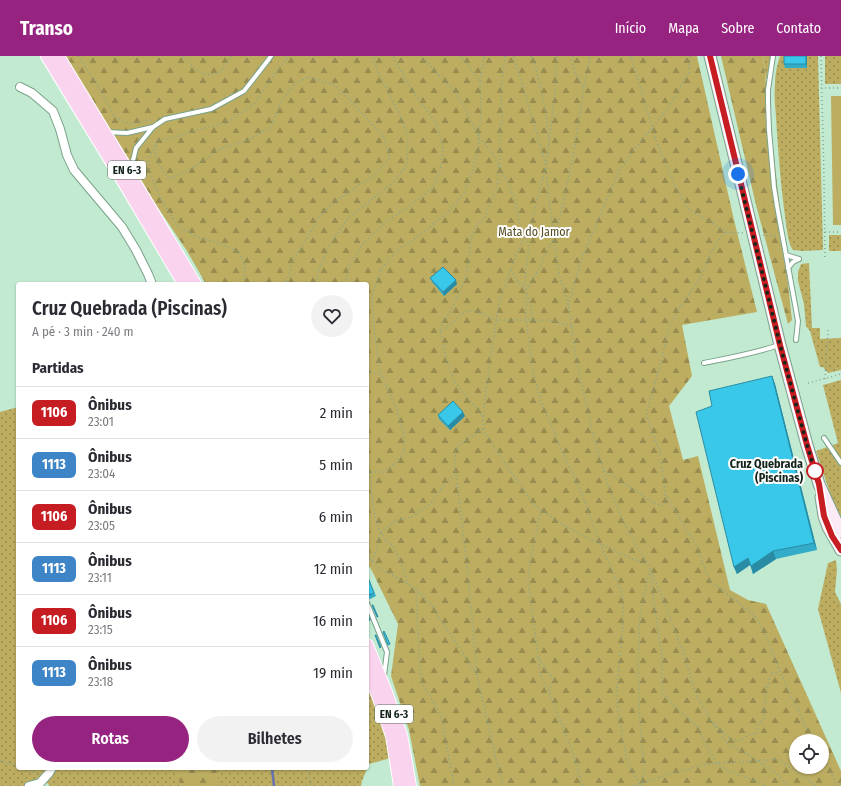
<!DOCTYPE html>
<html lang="pt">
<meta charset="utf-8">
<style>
body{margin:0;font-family:"Fira Sans Condensed",sans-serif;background:#f2f2f3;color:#2b2b33;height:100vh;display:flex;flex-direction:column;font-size:15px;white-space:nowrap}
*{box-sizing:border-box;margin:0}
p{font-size:13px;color:#7c7c81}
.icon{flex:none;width:22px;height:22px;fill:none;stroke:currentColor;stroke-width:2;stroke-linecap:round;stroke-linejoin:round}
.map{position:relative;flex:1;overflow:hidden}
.panel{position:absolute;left:16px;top:226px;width:353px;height:488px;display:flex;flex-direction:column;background:#fff;border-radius:4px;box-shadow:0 1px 3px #0004}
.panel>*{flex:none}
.badge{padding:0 8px;border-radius:6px;font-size:14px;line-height:26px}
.controls{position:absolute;left:789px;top:678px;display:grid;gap:8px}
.controls a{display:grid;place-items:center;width:40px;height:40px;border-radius:50%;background:#fff;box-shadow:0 1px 3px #0004;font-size:20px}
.you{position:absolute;width:20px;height:20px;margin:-10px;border:3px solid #fff;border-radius:50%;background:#1a73e8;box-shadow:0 0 0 6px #1a73e833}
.map>.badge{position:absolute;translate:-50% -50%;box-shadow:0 0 0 2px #fff}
h2{padding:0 16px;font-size:15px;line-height:36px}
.round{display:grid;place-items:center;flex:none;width:42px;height:42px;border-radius:21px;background:#f2f2f3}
.headline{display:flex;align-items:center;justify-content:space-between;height:68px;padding:0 16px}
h1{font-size:19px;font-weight:600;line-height:30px}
.action{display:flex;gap:8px;margin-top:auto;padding:8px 16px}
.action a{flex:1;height:46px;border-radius:24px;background:#972380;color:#fff;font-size:16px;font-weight:600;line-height:46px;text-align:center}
.action a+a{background:#f2f2f3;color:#2b2b33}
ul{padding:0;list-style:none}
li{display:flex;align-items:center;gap:12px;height:52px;padding:0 16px;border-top:1px solid #e1e1e2}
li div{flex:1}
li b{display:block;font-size:15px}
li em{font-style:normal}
li .badge{min-width:44px;font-weight:700;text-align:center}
header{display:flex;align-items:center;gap:24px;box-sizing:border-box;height:56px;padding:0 20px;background:#972380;color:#fff}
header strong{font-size:19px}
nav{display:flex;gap:22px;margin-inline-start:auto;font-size:14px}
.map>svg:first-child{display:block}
</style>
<header>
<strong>Transo</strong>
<nav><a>Início</a><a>Mapa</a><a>Sobre</a><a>Contato</a></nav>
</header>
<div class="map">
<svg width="841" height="730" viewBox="0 0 841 730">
<defs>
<pattern id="grass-dots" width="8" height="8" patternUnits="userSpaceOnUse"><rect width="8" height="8" fill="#bdad61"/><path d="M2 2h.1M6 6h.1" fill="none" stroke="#988d4f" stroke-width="1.8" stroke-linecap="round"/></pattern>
<pattern id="forest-firs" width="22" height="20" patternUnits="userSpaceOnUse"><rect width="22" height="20" fill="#bdad61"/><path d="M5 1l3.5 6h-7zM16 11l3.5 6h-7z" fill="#988d4f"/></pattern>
</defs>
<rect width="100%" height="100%" fill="#c1ead0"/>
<g fill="url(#grass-dots)">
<path d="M763,0H771L766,25Z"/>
<path d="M780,0H818L823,194L803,195L793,194C787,186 786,164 784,153C780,122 778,92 776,61C775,50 774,38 775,27C775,18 777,9 780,0Z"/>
<rect x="825" y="0" width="16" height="28"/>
<rect x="829" y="179" width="12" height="16"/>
<path d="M809,207L812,272H820V283L841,282V314L828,317L823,311H820L810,275L806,270L804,248L798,225V216L801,208Z"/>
<path d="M841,324V466L836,455L816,395L838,387L823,329Z"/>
<path d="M18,351V712H173L180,726L181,730H50L44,724L29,730H0V356Z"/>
<path d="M836,504L837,514L835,536L841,548V637L818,553L828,507Z"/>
<path d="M367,627L383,667L391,702L369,708L362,725L361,730H218V712H367Z"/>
</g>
<g fill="url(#forest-firs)" fill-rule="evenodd">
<path d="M64,0H697L734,164L757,256L682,269L692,320L669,350L683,404L698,400L730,534L748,544L766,548L841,715V730H420L409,674L391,620L398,568L370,511L367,512V228H206L187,195L138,122ZM796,685H822V711H796Z"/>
<path d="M721,0H763L792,264L788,268L756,149Z"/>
<path d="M173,712H218V730H181Z"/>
</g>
<path fill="#bdad61" d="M831,40H841V169H833Z"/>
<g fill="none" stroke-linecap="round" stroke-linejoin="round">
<path stroke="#6874ad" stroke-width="2.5" d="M272,712L274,730"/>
<g stroke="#7ba28a" stroke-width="6">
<g id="lane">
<path d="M773,0L768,34V47L769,74L774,131L777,150L798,265L796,284"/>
<path d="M153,71L165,63L211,53L244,35L269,3L271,0"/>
<path d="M106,76L127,77L153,71L136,92L131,113"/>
<path d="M786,199L799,203"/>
<path d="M788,212L793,206L799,203"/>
<path d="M704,307C729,302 756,297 779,289"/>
<path d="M824,382L841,407"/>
<path d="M367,547L387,596L384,619"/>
</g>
</g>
<g stroke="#7ba28a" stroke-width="10">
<g id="street">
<path d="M20,31L32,37L53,55L60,73L67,99L74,114L122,171L136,194L148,218L152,228"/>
<path d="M29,730L40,727L49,717L52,712"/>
</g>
</g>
<g stroke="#7ba28a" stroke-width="13">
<g id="secondary">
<path d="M710,0L780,289L807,389L819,428L841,476"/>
<path d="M821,441L824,460L828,471L841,494"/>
</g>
</g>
<g stroke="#fff" stroke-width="14">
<g id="primary">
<path d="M47,0L122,123L184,228"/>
<path d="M58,0L129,117L195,228"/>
<path d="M367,589L386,636L401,679L410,730"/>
<path d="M367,612L379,642L392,680L400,730"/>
</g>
</g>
<g stroke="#86a692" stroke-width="1.5" stroke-dasharray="1 3" stroke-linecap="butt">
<path d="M78,0L97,28L114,60L128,68L151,64"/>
<path d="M183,0L195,13L207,19L221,16L227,5L232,0"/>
<path d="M461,0L480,25L481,56L479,81L492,96L507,125L515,145L520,170L528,186L529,194L526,208L525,229L526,234"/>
<path d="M505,0L501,34L502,64L499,75L501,94L499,109L497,133L489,149L485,162L475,171L470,185V198L465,224L452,253L440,272L447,306L455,327L483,360L484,375L507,410L531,445L541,454L559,466L582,479L630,502L647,508"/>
<path d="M514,0C524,37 536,73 546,109"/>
<path d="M531,0L535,8L541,37L545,52L549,82"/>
<path d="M573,0C572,12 577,22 584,31"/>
<path d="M631,0L656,84L674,128L687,152L726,176L744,177"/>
<path d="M821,0L824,122L825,202"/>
<path d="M480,25L484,0"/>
<path d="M821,32H841"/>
<path d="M156,89V104L169,123L193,112L220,93L245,85L271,71L280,48L294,28L308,21L334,29L351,45L384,81L390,102L376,118L334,146L319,161L305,186L293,203L286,228"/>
<path d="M546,113L548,135L554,181"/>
<path d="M825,176H841"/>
<path d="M555,179L564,144L574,94L584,32L590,0"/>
<path d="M763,179L776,180"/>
<path d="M511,214L519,227L525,233"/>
<path d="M244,228L245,210L239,196L219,187L200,182L179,171L166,152L158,137L150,115L148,103L158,84L176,81L200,73L227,67L255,47L279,11L290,0"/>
<path d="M316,228L319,213L330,188L349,161L395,125L407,108L408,83L400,59L377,14L373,0"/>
<path d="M345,228L350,208L362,189L383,168L408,151L432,133L440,116L443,93L437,69L406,25L393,0"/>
<path d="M527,238L531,249L532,260L534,264C538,265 542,264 547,264C555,265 564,268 572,270"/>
<path d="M568,249L582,202L618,117L634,94L668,52L689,16L690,0"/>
<path d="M441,275L451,268L461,258L469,255H475L496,264H534"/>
<path d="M367,314L370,316L382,320"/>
<path d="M825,323L828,274"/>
<path d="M808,327L841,318"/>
<path d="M483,360L489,311L499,247L515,202L532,164L546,110L555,37L557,0"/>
<path d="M604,414L649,444L662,450L666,445L660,396L646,359L660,310L668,274L681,249L701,221L710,198L721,181L726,176"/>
<path d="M367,416H384L395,408L404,396V378L396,352L382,320L378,302L374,272L372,240L381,213L396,196L425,175L447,157L464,137L472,117L479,91V81L458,39L421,0"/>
<path d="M370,417C372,434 372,462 381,476L395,465L414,460L431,447L445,427L455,419"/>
<path d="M667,441L697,491L709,524L735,544L756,561L770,589L781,618L804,667L815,685"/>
<path d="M541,454L531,500L528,524L541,621L549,636L571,692L583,730"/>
<path d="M381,476L388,487L393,489L406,519L407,528"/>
<path d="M367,500L380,513L396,521L416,533L417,560L421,625L441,659L454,730"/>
<path d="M372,505L378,489L381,476"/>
<path d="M650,514L657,568L662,599V634L671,647L697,670L705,687L716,707L757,705L778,703L816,730"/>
<path d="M416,533L431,549L477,619L496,703L503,730"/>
<path d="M539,603L553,623L549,636"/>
<path d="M477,619L471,551L463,475L455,411V395L460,388L484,372"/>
<path d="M714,667L731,684L739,685L747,680L757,677L758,668L763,663L766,645L765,643L771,617H775L779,614"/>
<path d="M822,697L837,730"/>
<path d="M0,705H3L18,711"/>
<path d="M22,712L31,715L37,719"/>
<path d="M308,712V716L311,730"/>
<path d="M639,728L627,704L623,684L616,642L623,569V542L617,524L600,488L581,436L563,397L541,346L532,311L526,262V234L538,215L554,181L559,217L570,256L576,303L591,370L608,430L627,473L650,512L665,549L683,596L696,638L713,668L728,689L749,699L764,709L778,719L788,730"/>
<path d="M632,730L642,727L644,712L640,665L638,605L640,559L649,515"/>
<path d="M642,730V727C666,719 691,711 716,707L730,716L756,725L765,730"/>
</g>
<use href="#lane" stroke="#fff" stroke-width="4"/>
<use href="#street" stroke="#fff" stroke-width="8"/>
<use href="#secondary" stroke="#fceaf7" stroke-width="11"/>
<use href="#primary" stroke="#fad4ef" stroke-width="12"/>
</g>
<g fill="#32acc9">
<path d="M807,0V12H785L784,8Z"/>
<path d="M430,222L457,228L444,240L432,226Z"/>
<path d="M772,320L775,328L817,494L776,503L753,518L750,509L737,518L734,511L712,350Z"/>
<path d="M438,359L465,360L450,374L439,363Z"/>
<path d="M367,519L376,540L370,543L367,541Z"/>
</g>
<g fill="#298ca4">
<path d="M806,0H807V12L806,8Z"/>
<path d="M456,224L457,228L444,240L443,236Z"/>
<path d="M772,320L775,328L817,494L814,487Z"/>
<path d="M463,356L465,360L450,374L448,370Z"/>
<path d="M773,495L776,503L753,518L751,510Z"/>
<path d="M748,502L750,509L737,518L734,511Z"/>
</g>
<g fill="#3ac8ea" stroke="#298ca4">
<rect x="784" y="0" width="22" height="8"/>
<path d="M443,211L456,224L443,236L430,222Z"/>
<path d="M772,320L814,487L773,495L751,510L748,502L734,511L696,356L712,350L709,335Z"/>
<path d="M453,345L463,356L448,370L438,359Z"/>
<path d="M367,519L374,537L368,539L367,538Z"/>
<path d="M372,549H373L378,561H377Z"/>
<path d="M367,556L370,564L369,565L367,559Z"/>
<path d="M384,575L390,588L388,589L383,576Z"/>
<path d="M375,579H376L381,591L380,592Z"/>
</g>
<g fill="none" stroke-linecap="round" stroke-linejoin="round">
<g stroke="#fff" stroke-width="9">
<path id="line" d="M710,0L780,289L807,389L819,428L824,460L832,480L841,494"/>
</g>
<use href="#line" stroke="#c61d23" stroke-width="6"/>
<path stroke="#14241b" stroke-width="4" stroke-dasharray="0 7.2" d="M738,118L780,289L807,389L815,415"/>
</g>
<circle fill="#fff" stroke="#c61d23" stroke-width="2" cx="815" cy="415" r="8"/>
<g text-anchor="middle" stroke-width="4" stroke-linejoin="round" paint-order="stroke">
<g fill="#fff" stroke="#5a665f" stroke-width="1">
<rect x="108" y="105" width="38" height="18" rx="3"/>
<rect x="375" y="649" width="38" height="18" rx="3"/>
</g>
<g font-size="11" font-weight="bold" fill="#14241b">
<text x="127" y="118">EN 6-3</text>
<text x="394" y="662">EN 6-3</text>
</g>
<g font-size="12" fill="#554c22" stroke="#fff">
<text x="534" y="180">Mata do Jamor</text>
</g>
<g font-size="12" font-weight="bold" fill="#14241b" stroke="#fff" text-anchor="end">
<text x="803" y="412">Cruz Quebrada<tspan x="803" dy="14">(Piscinas)</tspan></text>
</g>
</g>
</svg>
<div class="controls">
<a><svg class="icon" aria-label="locate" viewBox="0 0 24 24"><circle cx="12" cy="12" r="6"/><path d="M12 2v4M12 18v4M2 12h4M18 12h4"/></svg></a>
</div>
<div class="you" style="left:738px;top:118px"></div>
<section class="panel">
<div class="headline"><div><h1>Cruz Quebrada (Piscinas)</h1><p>A pé · 3 min · 240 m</p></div><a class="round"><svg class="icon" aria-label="heart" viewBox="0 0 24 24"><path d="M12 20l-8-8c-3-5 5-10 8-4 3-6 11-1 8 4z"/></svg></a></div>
<h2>Partidas</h2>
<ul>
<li><span class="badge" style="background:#c61d23;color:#fff">1106</span><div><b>Ônibus</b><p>23:01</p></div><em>2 min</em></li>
<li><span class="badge" style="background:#3d85c6;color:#fff">1113</span><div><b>Ônibus</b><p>23:04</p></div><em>5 min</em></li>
<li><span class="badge" style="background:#c61d23;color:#fff">1106</span><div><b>Ônibus</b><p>23:05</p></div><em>6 min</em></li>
<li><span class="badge" style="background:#3d85c6;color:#fff">1113</span><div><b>Ônibus</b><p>23:11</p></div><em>12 min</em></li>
<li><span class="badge" style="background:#c61d23;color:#fff">1106</span><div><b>Ônibus</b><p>23:15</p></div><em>16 min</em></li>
<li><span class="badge" style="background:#3d85c6;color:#fff">1113</span><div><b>Ônibus</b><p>23:18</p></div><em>19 min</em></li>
</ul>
<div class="action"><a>Rotas</a><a>Bilhetes</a></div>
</section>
</div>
